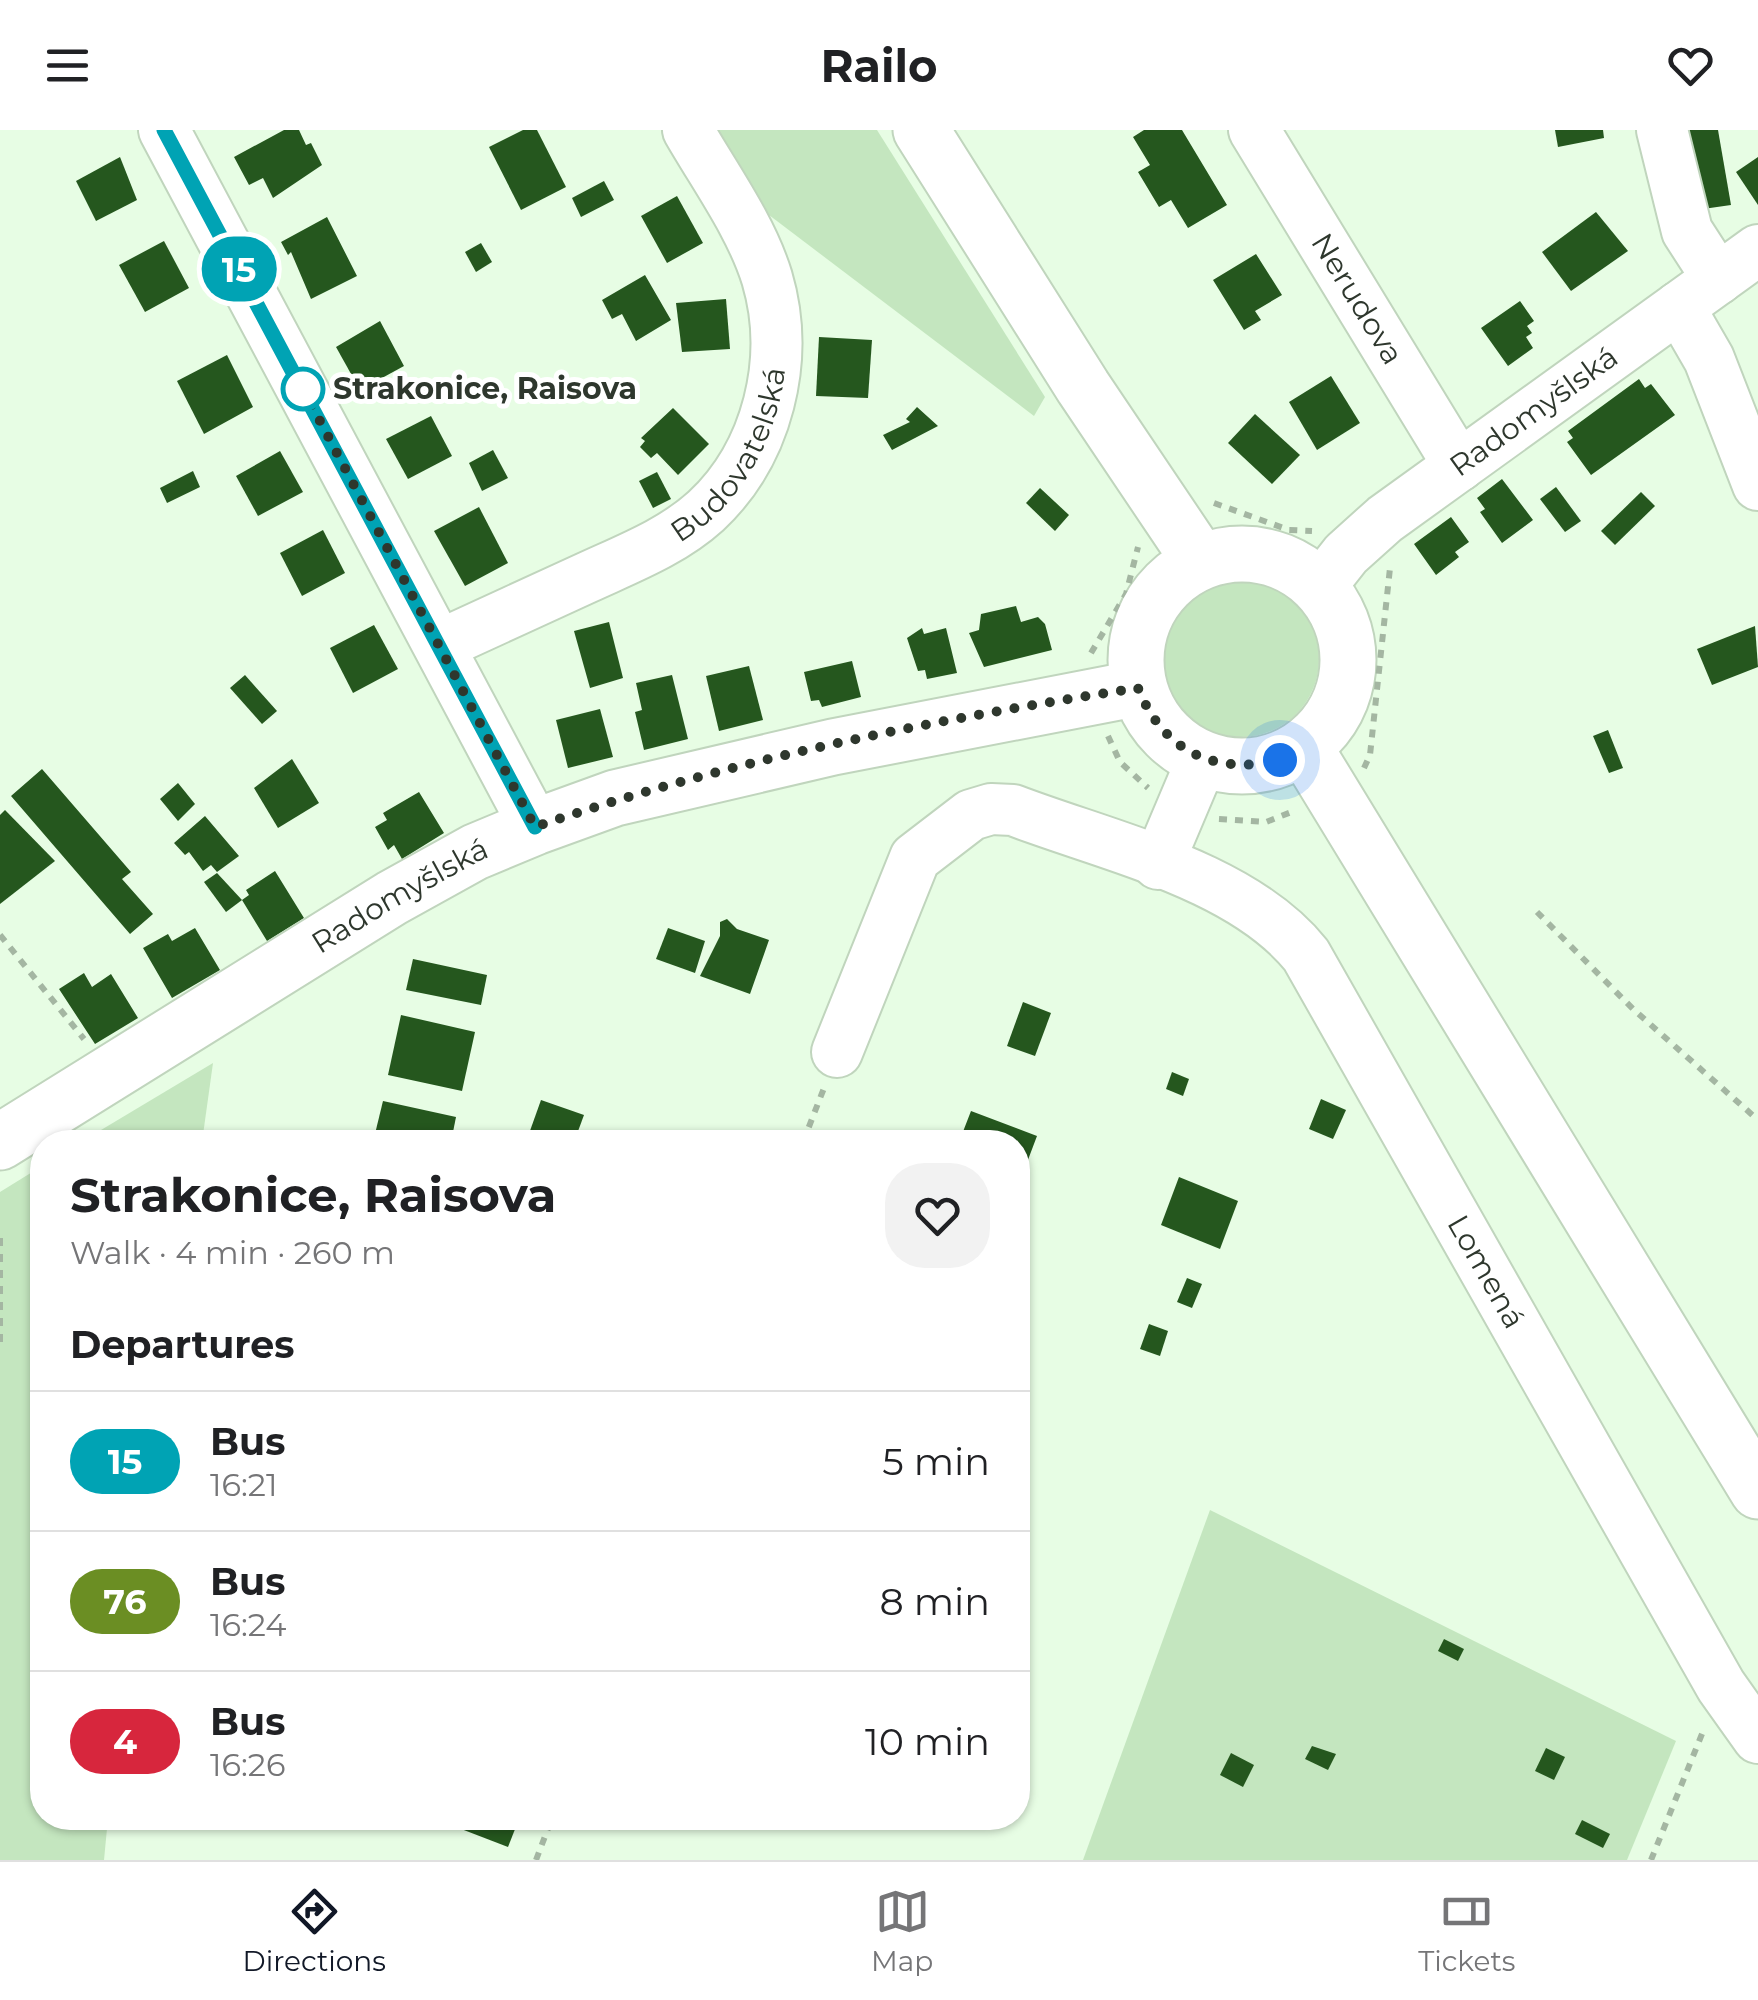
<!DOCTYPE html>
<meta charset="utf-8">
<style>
body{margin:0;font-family:Montserrat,sans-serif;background:#f2f2f2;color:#202124;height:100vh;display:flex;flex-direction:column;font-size:38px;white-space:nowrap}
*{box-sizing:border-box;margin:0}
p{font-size:32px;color:#757577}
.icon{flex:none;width:55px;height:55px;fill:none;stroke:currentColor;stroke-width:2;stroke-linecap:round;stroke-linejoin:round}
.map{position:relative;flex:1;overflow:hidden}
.panel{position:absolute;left:30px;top:1000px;width:1000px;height:700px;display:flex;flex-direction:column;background:#fff;border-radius:40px;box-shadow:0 2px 8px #0004}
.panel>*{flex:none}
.badge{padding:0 20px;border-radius:32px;font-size:35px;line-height:65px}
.you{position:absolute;width:50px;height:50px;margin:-25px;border:8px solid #fff;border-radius:50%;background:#1a73e8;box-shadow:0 0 0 15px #1a73e833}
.map>.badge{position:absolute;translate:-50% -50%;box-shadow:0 0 0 5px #fff}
h2{padding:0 40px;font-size:38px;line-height:90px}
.round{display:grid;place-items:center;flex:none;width:105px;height:105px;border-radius:40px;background:#f2f2f2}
.summary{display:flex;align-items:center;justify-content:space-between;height:170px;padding:0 40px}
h1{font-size:48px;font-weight:700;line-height:75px}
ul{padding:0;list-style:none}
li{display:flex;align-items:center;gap:30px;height:140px;padding:0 40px;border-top:2px solid #e0e0e0}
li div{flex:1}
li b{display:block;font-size:38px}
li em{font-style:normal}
li .badge{min-width:110px;font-weight:700;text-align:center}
header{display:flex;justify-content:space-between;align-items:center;height:130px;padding:0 40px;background:#fff;font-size:45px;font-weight:700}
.dock{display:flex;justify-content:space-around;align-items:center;height:140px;border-top:2px solid #e0e0e0;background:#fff;font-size:28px;color:#757577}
.dock a{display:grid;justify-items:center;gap:5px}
.dock .on{color:#111827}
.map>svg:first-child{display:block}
</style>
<header><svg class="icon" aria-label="menu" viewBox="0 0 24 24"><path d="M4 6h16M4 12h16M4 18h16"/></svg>Railo<svg class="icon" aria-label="heart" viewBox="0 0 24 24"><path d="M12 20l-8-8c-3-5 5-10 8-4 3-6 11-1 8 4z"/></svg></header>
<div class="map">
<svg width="1758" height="1730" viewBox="0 0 1758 1730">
<rect width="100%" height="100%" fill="#e7fde4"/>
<g fill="#c4e6bf">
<path d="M718,0H877L1045,267L1034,286L769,85Z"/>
<circle cx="1241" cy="529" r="78"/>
<path d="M213,933L202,1012H81Z"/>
<path d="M42,1036V1688H108L104,1730H0V1062Z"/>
<path d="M1210,1380L1676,1611L1627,1730H1083Z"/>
</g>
<g fill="#25571e">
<path d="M284,0H299L306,15L311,13L322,35L273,68L263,48L249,55L234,27Z"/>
<path d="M523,0H537L566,57L521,80L489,17Z"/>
<path d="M1144,0H1182L1227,75L1188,98L1171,70L1159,77L1138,42L1150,35L1133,7Z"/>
<path d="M1555,0H1603L1604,8L1558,17Z"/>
<path d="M1689,0H1718L1731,75L1703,79Z"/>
<path d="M120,27L137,70L96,91L76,51Z"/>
<path d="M1758,27V75L1736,42Z"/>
<path d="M604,51L614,70L581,87L572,68Z"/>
<path d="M677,66L703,113L667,133L641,86Z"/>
<path d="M1596,82L1628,121L1571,161L1542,122Z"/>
<path d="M327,87L357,146L311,169L291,122L288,125L281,112Z"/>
<path d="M164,111L189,158L145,182L119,135Z"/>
<path d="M481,113L492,132L476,142L465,122Z"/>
<path d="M1256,124L1282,165L1255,181L1261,190L1244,200L1213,150Z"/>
<path d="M645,145L671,190L636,211L622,184L612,189L602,170Z"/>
<path d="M726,169L730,219L682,222L676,173Z"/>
<path d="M1520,171L1534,191L1527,196L1532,203L1526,207L1533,218L1508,236L1481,198Z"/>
<path d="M380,191L404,236L360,260L336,217Z"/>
<path d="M819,207L872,210L868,268L816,266Z"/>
<path d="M227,225L253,277L204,304L177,251Z"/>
<path d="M1331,246L1360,293L1317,320L1289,272Z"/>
<path d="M1639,249L1645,258L1651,254L1675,285L1591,345L1567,312L1573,308L1568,301Z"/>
<path d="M917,277L938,296L892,320L883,305L910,292L906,289Z"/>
<path d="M673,278L709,314L678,345L657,323L651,328L640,317L645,311L641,308Z"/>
<path d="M1255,284L1300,325L1272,354L1228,313Z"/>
<path d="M431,286L452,326L408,349L386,309Z"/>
<path d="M493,320L508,348L482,361L469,333Z"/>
<path d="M280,321L303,362L258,386L236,346Z"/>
<path d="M193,341L200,357L167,373L160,358Z"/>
<path d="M657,342L671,369L653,378L639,351Z"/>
<path d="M1502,349L1533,390L1502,413L1480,382L1485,379L1477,368Z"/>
<path d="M1556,357L1581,391L1565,402L1540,369Z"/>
<path d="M1040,358L1069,385L1055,401L1026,373Z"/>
<path d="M1641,362L1655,376L1615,415L1601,401Z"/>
<path d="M479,377L508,433L465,456L434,401Z"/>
<path d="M1451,387L1469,412L1455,422L1459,427L1436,445L1414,414Z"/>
<path d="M323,400L345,443L302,466L280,423Z"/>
<path d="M1016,476L1021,492L1038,487L1045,494L1052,520L984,537L969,503L979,500L981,484Z"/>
<path d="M609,492L623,548L590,558L574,501Z"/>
<path d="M374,495L398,539L353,563L330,518Z"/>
<path d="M1755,496L1758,537L1712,555L1697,519Z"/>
<path d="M922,498L924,504L946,498L957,543L927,549L925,540L918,541L907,508Z"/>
<path d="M852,531L861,567L822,577L819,570L811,571L804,542Z"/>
<path d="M749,536L763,590L719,601L706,546Z"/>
<path d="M245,545L277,581L262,594L230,558Z"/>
<path d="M672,545L688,609L644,620L635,582L642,580L636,553Z"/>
<path d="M600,579L613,627L568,638L556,590Z"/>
<path d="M1608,600L1623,638L1609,643L1593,606Z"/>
<path d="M292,629L319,673L278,698L254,658Z"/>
<path d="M42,639L131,742L122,749L153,784L130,804L11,666Z"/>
<path d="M178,653L195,674L178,691L160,669Z"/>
<path d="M419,662L444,703L402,729L394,715L388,720L375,697L387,690L383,683Z"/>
<path d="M5,680L55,731L0,774V685Z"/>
<path d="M205,686L239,726L217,742L211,735L203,741L189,722L185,725L174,713Z"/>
<path d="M275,741L304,788L267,811L242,770L249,765L246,760Z"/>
<path d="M217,743L242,770L226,782L204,752Z"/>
<path d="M727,789L737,799L769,810L750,864L700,846L720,806V792Z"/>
<path d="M195,798L220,840L172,868L143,818L168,804L172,811Z"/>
<path d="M668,798L705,811L695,843L656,829Z"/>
<path d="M413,829L487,845L481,875L406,860Z"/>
<path d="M84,843L92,857L111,844L138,888L95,914L59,859Z"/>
<path d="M1023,872L1051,883L1035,926L1007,916Z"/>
<path d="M401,885L475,902L462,961L388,945Z"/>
<path d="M1172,942L1189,949L1183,966L1166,959Z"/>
<path d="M1321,969L1346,980L1333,1009L1309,999Z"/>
<path d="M541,970L584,985L574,1012H526Z"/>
<path d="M383,971L456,987L451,1012H373Z"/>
<path d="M971,981L1037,1006L1023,1043L1018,1040V1012H959Z"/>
<path d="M1179,1047L1238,1071L1220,1119L1161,1095Z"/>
<path d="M1187,1148L1202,1154L1192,1178L1177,1172Z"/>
<path d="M1149,1194L1168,1201L1160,1226L1140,1219Z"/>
<path d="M1444,1509L1464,1519L1458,1531L1438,1521Z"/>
<path d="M1312,1616L1336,1624L1328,1640L1305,1629Z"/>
<path d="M1546,1618L1565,1627L1554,1650L1535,1641Z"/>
<path d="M1231,1623L1254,1635L1243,1657L1220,1645Z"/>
<path d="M459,1688H514L519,1689L508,1717L456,1697Z"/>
<path d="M1582,1690L1610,1704L1603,1718L1575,1704Z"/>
</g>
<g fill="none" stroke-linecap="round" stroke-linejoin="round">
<g stroke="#c0d5bd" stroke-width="54">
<g id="minor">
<path d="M164,0L535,697"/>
<path id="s1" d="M1254,0L1459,336"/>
<path d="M1662,0L1687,101L1718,149"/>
<path d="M1679,177L1709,229L1758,355"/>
<path id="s2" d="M1320,457L1346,424L1385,389L1758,120"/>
<path id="s3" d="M440,515C489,493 537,470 586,448C627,429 672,412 706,381C768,323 791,229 767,148C751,96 715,47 688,0"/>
<path d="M1158,734L1202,630"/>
<path id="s4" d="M837,922L915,728L971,685L991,679L1013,680C1107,716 1242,745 1306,825L1721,1556L1758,1608"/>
</g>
</g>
<g stroke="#c0d5bd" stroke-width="59">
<g id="major">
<path d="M921,0L1083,257L1200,431"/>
<circle cx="1242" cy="530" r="106"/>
<path d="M1304,617L1758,1361"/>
<path id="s5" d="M0,1012L392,768L475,722L535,697L615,668L833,617L1139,558"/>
</g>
</g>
<g stroke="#a4b6a2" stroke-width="6" stroke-dasharray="8 8" stroke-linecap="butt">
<path d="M1214,373L1289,400L1312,401"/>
<path d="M1091,523L1126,464L1138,417"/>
<path d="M1108,606L1120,632L1148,658"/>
<path d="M1364,638L1370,625L1390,438"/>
<path d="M1219,689L1266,692L1294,681"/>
<path d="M1537,782L1633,879L1758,990"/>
<path d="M0,805L84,909"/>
<path d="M803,1012L824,958"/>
<path d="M0,1108V1218"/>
<path d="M536,1730L552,1688"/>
<path d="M1651,1730L1704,1599"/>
</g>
<use href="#minor" stroke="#fff" stroke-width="50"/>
<use href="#major" stroke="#fff" stroke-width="55"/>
</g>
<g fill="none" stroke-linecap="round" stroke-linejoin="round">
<g stroke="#fff" stroke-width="22">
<path id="line" d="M164,0L535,697"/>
</g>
<use href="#line" stroke="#00a3b4" stroke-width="15"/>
<path stroke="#2e372d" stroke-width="10" stroke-dasharray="0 18" d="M303,259L535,697C729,630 936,589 1138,558C1163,621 1215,646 1280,630"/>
</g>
<circle fill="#fff" stroke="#00a3b4" stroke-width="5" cx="303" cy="259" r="20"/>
<g text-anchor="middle" stroke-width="10" stroke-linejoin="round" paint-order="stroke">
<g font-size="30" fill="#2e372d" stroke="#fff">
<text dy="10" stroke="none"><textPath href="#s1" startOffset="198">Nerudova</textPath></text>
<text dy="10" stroke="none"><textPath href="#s2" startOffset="278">Radomyšlská</textPath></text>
<text dy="10" stroke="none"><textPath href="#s3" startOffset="360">Budovatelská</textPath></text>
<text dy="10" stroke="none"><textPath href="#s5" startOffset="470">Radomyšlská</textPath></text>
<text dy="10" stroke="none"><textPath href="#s4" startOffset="1018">Lomená</textPath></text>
</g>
<g font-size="30" font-weight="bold" fill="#2e372d" stroke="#fff" text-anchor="start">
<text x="333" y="269">Strakonice, Raisova</text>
</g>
</g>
</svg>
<div class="you" style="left:1280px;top:630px"></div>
<b class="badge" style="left:239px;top:139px;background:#00a3b4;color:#fff">15</b>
<section class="panel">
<div class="summary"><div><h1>Strakonice, Raisova</h1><p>Walk · 4 min · 260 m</p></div><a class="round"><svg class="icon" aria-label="heart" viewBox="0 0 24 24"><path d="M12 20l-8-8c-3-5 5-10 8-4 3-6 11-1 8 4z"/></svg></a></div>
<h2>Departures</h2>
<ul>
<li><span class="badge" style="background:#00a3b4;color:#fff">15</span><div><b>Bus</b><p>16:21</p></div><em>5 min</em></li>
<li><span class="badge" style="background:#6b8e23;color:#fff">76</span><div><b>Bus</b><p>16:24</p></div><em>8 min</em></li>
<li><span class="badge" style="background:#d7263d;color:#fff">4</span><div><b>Bus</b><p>16:26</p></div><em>10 min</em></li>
</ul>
</section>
</div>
<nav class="dock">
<a class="on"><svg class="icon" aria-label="directions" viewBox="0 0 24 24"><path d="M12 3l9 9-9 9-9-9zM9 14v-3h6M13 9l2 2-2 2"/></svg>Directions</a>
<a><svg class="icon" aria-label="map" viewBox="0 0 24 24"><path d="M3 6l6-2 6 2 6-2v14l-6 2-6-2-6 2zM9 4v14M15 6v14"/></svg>Map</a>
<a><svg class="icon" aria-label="tickets" viewBox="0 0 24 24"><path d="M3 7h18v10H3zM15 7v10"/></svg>Tickets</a>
</nav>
